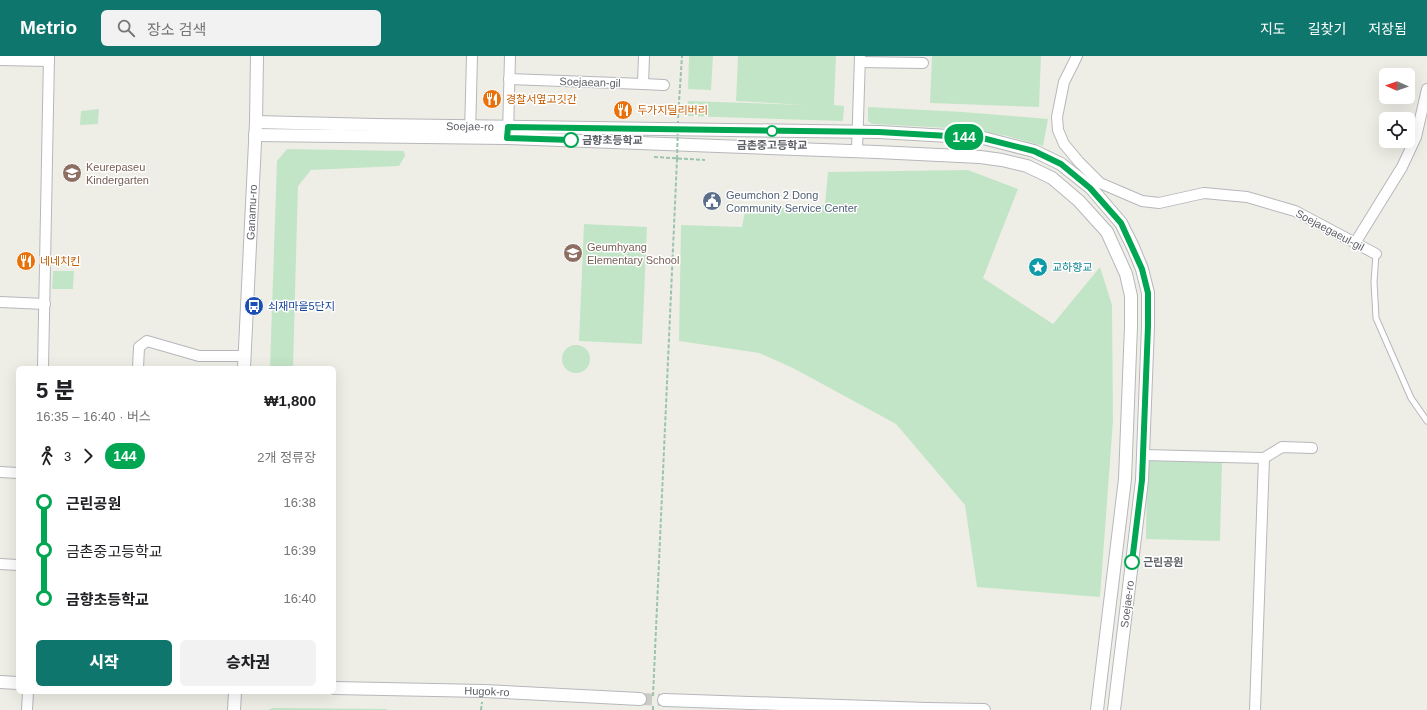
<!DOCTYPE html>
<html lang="ko">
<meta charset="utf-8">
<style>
body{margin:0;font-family:Arial,"Noto Sans KR",sans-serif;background:#f2f2f2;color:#202124;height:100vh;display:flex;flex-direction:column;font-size:15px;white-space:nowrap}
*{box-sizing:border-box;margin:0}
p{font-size:13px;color:#757577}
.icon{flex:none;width:22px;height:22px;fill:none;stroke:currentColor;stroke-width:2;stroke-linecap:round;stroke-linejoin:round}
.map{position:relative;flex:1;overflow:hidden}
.sheet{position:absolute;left:16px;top:310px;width:320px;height:328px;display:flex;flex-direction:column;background:#fff;border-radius:6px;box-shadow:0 4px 16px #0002}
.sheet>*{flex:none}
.badge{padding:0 8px;border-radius:13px;font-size:14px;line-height:26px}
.needle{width:26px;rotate:272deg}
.tools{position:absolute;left:1379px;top:12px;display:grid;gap:8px}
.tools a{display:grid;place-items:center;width:36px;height:36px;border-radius:6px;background:#fff;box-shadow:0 4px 16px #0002;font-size:20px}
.map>.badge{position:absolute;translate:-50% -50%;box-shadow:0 0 0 2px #fff}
.legs{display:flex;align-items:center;gap:6px;height:44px;padding:0 20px;font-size:13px}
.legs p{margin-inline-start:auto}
.summary{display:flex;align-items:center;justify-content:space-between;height:68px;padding:0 20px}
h1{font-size:22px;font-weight:800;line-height:30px}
.primary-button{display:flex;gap:8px;margin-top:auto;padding:8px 20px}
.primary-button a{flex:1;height:46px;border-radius:6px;background:#0f766e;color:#fff;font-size:16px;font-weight:800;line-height:46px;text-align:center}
.primary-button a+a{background:#f2f2f2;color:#202124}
ul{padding:0 20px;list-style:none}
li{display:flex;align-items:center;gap:14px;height:48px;font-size:15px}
li i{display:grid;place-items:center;width:6px;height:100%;margin:0 5px;background:currentColor}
li i::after{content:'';width:10px;height:10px;margin:-5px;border:3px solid;border-radius:50%;background:#fff}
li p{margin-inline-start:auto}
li:first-child i{background:linear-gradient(#0000 50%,currentColor 0)}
li:last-child i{background:linear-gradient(currentColor 50%,#0000 0)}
header{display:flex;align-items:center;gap:24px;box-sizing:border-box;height:56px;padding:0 20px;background:#0f766e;color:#fff}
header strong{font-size:19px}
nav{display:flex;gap:22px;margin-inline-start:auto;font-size:14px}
.search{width:280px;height:36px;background:#f2f2f2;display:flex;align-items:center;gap:10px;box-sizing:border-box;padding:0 14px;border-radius:6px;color:#757577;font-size:15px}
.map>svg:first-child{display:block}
</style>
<header>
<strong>Metrio</strong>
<div class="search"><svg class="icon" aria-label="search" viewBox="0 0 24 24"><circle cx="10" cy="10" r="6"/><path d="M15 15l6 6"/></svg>장소 검색</div>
<nav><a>지도</a><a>길찾기</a><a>저장됨</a></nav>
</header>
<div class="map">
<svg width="1427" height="654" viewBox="0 0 1427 654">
<rect width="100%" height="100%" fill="#efeee6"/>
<g fill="#c3e5c7">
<path d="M689,0H713L711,34L688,33Z"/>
<path d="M738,0H836L834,49L844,50L843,65L687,60L688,45L805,49L736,45Z"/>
<path d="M932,0H1041L1039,51L930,47Z"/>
<path d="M868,51L963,56L1048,63L1043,90L1007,80L969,73L872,68L868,65Z"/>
<path d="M99,53L98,68L80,69L81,55Z"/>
<path d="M287,93L404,95L405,100L399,110L311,114L298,130L293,312H270L277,105Z"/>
<path d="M968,114L1018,133L983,222L1053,268L1100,211L1112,249L1113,365L1100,541L977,531L965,449L896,368L793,312L759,297L679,285L681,169L742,171L745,155L825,149L828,116Z"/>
<path d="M584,168L647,171L642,288L579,285Z"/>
<path d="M53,215H74L73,233H52Z"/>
<circle cx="576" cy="303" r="14"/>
<path d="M1147,405L1222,406L1220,485L1146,483Z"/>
<path d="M273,652L387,653V654H268Z"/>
</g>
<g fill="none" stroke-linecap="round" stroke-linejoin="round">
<path stroke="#cacac6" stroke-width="12" stroke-dasharray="12 6" stroke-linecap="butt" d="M640,643L664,644"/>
<g stroke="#b6b7bc" stroke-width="7">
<path id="service" d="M1376,198L1374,226L1376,262L1411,342L1427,365"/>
</g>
<g stroke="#b6b7bc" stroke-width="12">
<g id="minor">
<path d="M1077,0L1064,26L1057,61L1058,74L1064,88L1079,106L1100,127L1142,145L1159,147L1204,137L1247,141L1295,155L1376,198"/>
<path d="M0,4L49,5"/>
<path d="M860,6L923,7"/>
<path d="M509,23L643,28L644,0"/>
<path d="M643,28L664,29"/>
<path d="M470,78L472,0"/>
<path d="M508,78L510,0"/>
<path d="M857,95L860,0"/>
<path d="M1355,187L1402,111L1416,81L1427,33"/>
<path d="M0,246L45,248"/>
<path d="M43,312L49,0"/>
<path d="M138,312L139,291L147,285L199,300H241"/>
<path d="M1143,399L1264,402L1255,654"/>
<path d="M1264,402L1282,391L1312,392"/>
<path d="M0,416L18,417"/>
<path d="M0,508L18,509"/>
<path d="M27,654L28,636"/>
</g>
</g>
<g stroke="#b6b7bc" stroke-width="14">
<g id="tertiary">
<path id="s1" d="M256,66L375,69L879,76L983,82L1034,95L1061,108L1091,132L1121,167L1133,191L1142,213L1148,237V270L1142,424L1114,654"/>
<path d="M255,79L507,82L877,96L980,101L1002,104L1027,110L1052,122L1079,145L1107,176L1126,218L1131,240V270L1125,423L1097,654"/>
<path id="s2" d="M244,312L256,66L257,0"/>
<path d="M0,626L18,627"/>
<path id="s3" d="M334,632L484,635L640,643"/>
<path d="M664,644L927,653L984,654"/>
<path d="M234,654L235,636"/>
</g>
</g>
<g stroke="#9bc4ac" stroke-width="2" stroke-dasharray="4 2" stroke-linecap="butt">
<path d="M678,62L682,0"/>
<path d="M654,101L705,104"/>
<path d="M653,640L677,103"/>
<path d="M481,654L482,646"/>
<path d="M653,654V648"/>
</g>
<use href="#service" stroke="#fff" stroke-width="5"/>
<use href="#minor" stroke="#fff" stroke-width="10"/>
<use href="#tertiary" stroke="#fff" stroke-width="12"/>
<path stroke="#9bc4ac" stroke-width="2" stroke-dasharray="4 2" stroke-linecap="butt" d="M677,103L678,65"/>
</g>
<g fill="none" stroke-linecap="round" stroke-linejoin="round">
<g stroke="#fff" stroke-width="9">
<path id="line-1" d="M571,84L507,82L508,71L879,76L982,82L1034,95L1061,108L1090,132L1121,167L1142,213L1148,237V270L1142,424L1132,506"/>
</g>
<use href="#line-1" stroke="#00a651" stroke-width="6"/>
</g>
<defs>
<g id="restaurant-disc" transform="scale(1)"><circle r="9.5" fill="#e8710a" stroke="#fff"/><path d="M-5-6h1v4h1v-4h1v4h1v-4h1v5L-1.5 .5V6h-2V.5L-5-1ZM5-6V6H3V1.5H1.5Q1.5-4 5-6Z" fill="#fff"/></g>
<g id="school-disc" transform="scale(1)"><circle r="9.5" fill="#8d6e63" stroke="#fff"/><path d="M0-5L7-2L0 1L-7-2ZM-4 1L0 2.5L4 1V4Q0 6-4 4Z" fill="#fff"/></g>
<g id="civic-disc" transform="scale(1)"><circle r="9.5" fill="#5c6f8a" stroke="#fff"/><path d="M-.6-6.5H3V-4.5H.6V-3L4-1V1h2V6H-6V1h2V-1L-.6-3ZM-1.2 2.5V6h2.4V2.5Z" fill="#fff"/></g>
<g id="sight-disc" transform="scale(1)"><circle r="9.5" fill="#0f9aa8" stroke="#fff"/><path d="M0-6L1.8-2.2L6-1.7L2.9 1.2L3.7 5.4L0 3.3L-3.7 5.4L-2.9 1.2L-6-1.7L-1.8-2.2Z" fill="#fff"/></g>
<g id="bus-disc" transform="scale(1)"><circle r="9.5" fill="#1a4fb4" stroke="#fff"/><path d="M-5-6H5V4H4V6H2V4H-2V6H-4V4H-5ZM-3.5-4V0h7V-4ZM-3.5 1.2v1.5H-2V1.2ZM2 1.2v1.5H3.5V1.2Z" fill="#fff"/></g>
</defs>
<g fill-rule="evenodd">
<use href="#restaurant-disc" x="492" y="43"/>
<use href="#restaurant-disc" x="623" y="54"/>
<use href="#school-disc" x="72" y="117"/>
<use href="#civic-disc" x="712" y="145"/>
<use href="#school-disc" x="573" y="197"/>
<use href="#restaurant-disc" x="26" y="205"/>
<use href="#sight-disc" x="1038" y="211"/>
<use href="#bus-disc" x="254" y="250"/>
</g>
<g fill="#fff" stroke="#00a651" stroke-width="2">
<circle cx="772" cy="75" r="5"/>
<circle cx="571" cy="84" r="7"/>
<circle cx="1132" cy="506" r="7"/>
</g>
<g text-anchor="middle" stroke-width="3" stroke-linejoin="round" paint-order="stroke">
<g font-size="11" fill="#5d6066" stroke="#fff">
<text transform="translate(590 26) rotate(2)" y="4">Soejaean-gil</text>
<text dy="4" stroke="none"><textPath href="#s1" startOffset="214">Soejae-ro</textPath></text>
<text dy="4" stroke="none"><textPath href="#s2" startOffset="156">Ganamu-ro</textPath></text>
<text transform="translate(1330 174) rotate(28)" y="4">Soejaegaeul-gil</text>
<text transform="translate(1127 548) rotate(-83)" y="4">Soejae-ro</text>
<text dy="4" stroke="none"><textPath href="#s3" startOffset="153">Hugok-ro</textPath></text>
</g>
<g font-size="11" fill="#c56008" stroke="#fff" text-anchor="start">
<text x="506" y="47">경찰서옆고깃간</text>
<text x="637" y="58">두가지딜리버리</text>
<text x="40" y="209">네네치킨</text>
</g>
<g font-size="11" font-weight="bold" fill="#5d6066" stroke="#fff" text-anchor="start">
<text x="582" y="88">금향초등학교</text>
<text x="772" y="93" text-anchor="middle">금촌중고등학교</text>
<text x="1143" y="510">근린공원</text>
</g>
<g font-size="11" fill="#785e54" stroke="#fff" text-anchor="start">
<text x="86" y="115">Keurepaseu<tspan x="86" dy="13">Kindergarten</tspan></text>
<text x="587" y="195">Geumhyang<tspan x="587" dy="13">Elementary School</tspan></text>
</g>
<g font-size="11" fill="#4e5e75" stroke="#fff" text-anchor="start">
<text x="726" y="143">Geumchon 2 Dong<tspan x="726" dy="13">Community Service Center</tspan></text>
</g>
<g font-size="11" fill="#0d838f" stroke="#fff" text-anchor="start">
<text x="1052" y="215">교하향교</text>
</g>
<g font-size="11" fill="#164399" stroke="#fff" text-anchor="start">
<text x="268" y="254">쇠재마을5단지</text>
</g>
</g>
</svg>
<div class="tools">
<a><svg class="needle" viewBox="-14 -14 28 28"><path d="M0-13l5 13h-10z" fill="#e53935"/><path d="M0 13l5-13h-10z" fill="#757577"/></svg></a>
<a><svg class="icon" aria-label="locate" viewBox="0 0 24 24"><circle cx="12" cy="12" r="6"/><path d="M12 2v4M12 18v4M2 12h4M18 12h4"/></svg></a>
</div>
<b class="badge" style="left:964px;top:81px;background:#00a651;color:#fff">144</b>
<section class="sheet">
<div class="summary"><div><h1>5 분</h1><p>16:35 – 16:40 · 버스</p></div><b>₩1,800</b></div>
<div class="legs"><svg class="icon" aria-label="walk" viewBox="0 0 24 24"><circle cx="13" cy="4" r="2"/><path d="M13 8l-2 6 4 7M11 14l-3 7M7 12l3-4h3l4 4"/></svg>3<svg class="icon" aria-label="forward" viewBox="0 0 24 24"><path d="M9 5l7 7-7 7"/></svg><b class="badge" style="background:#00a651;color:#fff">144</b><p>2개 정류장</p></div>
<ul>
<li><i style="color:#00a651"></i><b>근린공원</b><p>16:38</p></li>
<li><i style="color:#00a651"></i><span>금촌중고등학교</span><p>16:39</p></li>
<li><i style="color:#00a651"></i><b>금향초등학교</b><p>16:40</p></li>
</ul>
<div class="primary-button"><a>시작</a><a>승차권</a></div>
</section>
</div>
